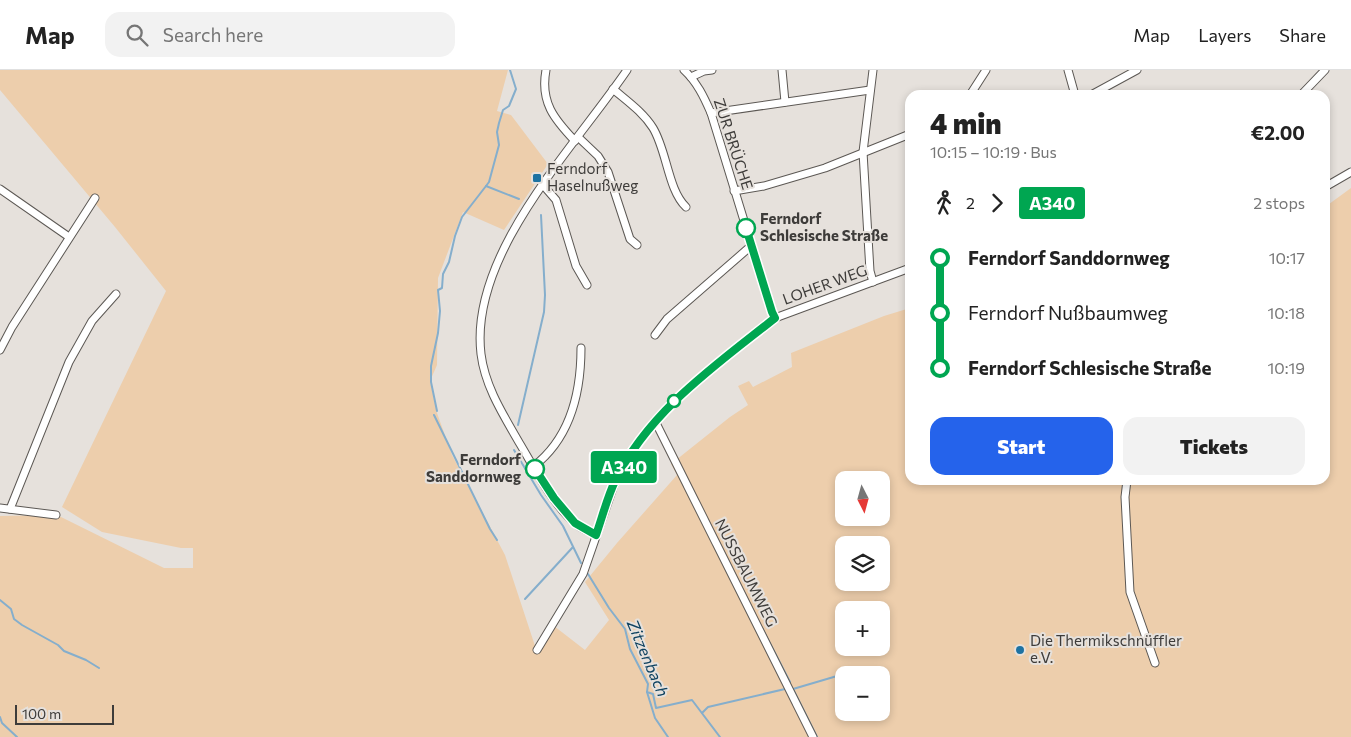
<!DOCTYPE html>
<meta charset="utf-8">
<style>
body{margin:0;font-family:Commissioner,sans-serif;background:#f2f2f2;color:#222;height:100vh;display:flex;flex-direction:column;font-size:19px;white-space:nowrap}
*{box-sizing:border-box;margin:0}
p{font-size:16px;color:#767676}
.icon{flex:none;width:28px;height:28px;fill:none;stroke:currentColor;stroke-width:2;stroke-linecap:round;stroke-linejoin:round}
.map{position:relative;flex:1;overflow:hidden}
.drawer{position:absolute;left:905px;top:20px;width:425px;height:395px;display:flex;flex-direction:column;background:#fff;border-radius:15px;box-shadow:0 2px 8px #0003}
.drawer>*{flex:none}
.badge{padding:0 10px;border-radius:4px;font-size:18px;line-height:32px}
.needle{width:32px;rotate:174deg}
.controls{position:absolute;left:835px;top:401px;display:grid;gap:10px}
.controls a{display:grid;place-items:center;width:55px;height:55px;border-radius:10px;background:#fff;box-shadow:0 2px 8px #0003;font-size:25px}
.scale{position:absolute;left:15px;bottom:12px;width:99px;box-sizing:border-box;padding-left:5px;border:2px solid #3e3c3a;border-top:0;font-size:14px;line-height:18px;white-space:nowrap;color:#3e3c3a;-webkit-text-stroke:4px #e6e1dc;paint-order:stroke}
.map>.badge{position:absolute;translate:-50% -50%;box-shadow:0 0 0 2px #fff}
.legs{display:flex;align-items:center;gap:8px;height:55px;padding:0 25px;font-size:16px}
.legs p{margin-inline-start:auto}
.summary{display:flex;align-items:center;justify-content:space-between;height:85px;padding:0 25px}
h1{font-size:28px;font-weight:800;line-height:38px}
.cta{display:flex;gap:10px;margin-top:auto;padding:10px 25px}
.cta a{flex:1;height:58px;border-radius:15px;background:#2563eb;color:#fff;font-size:20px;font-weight:800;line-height:58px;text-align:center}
.cta a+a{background:#f2f2f2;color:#222}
ul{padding:0 25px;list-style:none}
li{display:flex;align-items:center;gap:18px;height:55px;font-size:19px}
li i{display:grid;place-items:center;width:8px;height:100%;margin:0 6px;background:currentColor}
li i::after{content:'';width:12px;height:12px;margin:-6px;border:4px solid;border-radius:50%;background:#fff}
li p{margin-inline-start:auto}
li:first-child i{background:linear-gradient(#0000 50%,currentColor 0)}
li:last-child i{background:linear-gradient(currentColor 50%,#0000 0)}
header{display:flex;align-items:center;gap:30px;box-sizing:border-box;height:70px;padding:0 25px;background:#fff;border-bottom:1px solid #e0e0e0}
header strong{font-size:24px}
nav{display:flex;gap:28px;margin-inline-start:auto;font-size:18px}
.search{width:350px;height:45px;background:#f2f2f2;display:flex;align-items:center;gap:12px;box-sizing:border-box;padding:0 18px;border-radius:15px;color:#767676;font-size:19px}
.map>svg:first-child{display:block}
</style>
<header>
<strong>Map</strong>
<div class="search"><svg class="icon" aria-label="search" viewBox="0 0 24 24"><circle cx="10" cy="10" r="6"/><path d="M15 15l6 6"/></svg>Search here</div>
<nav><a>Map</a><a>Layers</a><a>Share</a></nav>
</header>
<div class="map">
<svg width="1351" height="667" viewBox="0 0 1351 667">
<rect width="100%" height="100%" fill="#e6e1dc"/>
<path fill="#edceac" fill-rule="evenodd" d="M0,0H508L497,41L511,45L548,94L504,160L463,142L438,208L437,295L430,311L437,343L452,385L505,485L537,582L554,556L585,580L609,550L585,512L617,473L677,405L671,394L730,347L748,335L738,316L749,311L753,317L792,297L791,283L884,246L910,238V410H1325V137L1351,118V667H0V446L57,445L164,498H193V478H181L102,462L62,437L166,221L115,157L0,20ZM844,410H881V448H844ZM844,475H881V512H844ZM844,540H881V578H844ZM844,605H881V642H844Z"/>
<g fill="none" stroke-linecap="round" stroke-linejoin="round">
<g stroke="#85aecc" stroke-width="2">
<path d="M510,0L516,19L509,36L503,40L499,53L497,62L499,75L489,112L486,116L519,129"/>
<path d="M437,341L431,312V296L438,263L440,241L438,220L442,218L443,204L449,192L455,166L462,147L486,116"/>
<path d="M434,345L490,459L497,470"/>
<path d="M518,355L544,242L545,225L541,145"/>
<path d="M514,380L541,425L563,456L581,493"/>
<path d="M588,504L609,538L625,559L630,579L648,614L647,622L653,624L656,638L692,630L720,667"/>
<path d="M525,529L573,477"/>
<path d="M0,530L11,539L14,549L22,555L58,575L64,581L86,590L99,598"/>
<path d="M762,558L790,612"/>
<path d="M647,622L655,648L668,667"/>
<path d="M702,643L708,637L785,619"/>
<path d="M0,647L2,653L17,667"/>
<path d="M817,667L793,619L854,601"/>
</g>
<g stroke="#5c5854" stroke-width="9">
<g id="minor">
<path d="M546,0C540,32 554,49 575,71"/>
<path d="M684,0C697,12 704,27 711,43L772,242L775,248"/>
<path d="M782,0L785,32"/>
<path d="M1068,0L1075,25"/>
<path d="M691,7L704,1L712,0"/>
<path d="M613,19C627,31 643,42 653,58C667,81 668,120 686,137"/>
<path d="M970,25L986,0"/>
<path d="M1091,25L1137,0"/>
<path d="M1301,25L1325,0"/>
<path d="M711,43L870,20"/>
<path d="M578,67L598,86L608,102L630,169L637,175"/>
<path d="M543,115L556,130L576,196L587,215"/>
<path d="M1325,117L1351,102"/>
<path d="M0,119L69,167"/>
<path d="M734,121L764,116L825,98L910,64"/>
<path d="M873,212L870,201L863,82L873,0"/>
<path d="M655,265L667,249L751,176"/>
<path d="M0,280L12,257L95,128"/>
<path d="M655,351L813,667"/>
<path d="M534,396C570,368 581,323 581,278"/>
<path d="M1127,410L1125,427L1130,522L1155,593"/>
<path d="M0,438L56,445"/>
<path d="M10,439L69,292L92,251L116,224"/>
<path d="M596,465C590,462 582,459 576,454C553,435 535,399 520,374C504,346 485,317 481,284C469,184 574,78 627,0"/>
<path d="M537,580L583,504L615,412L632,381L655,351L671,334L712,298L775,248L910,198"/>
</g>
</g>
<use href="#minor" stroke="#fff" stroke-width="7"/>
</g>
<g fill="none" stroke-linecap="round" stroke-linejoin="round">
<g stroke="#fff" stroke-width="11">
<path id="line-1" d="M535,399L554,428L575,453L596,465C602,448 607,428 615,411C649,341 716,295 775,248L772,242L746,158"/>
</g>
<use href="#line-1" stroke="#00a651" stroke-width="8"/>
</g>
<g fill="#1d72a2" stroke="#e6e1dc" stroke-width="2">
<rect x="532" y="103" width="10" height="10" rx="2.5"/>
<circle cx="1020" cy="580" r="5"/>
</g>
<g fill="#fff" stroke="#00a651" stroke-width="2.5">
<circle cx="746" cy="158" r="9"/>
<circle cx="674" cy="331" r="6"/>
<circle cx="535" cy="399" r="9"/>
</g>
<g text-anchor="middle" stroke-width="4" stroke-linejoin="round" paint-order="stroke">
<g font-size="15" fill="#3e3c3a" stroke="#e6e1dc">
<text transform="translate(733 74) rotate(72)" y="5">ZUR BRÜCHE</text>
<text transform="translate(825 215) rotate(-20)" y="5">LOHER WEG</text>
<text transform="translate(746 503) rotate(63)" y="5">NUSSBAUMWEG</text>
</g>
<g font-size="15" fill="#3e3c3a" stroke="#e6e1dc" text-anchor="start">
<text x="547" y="104">Ferndorf<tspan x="547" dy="17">Haselnußweg</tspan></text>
<text x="1030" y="576">Die Thermikschnüffler<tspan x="1030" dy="17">e.V.</tspan></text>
</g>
<g font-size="15" font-weight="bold" fill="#3e3c3a" stroke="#e6e1dc" text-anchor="start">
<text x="760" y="154">Ferndorf<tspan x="760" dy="17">Schlesische Straße</tspan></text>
<text x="521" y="395" text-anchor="end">Ferndorf<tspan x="521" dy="17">Sanddornweg</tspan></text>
</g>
<g font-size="16" font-style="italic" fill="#0e4260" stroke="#e6e1dc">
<text transform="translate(648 588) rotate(67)" y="6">Zitzenbach</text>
</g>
</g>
</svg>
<div class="controls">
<a><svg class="needle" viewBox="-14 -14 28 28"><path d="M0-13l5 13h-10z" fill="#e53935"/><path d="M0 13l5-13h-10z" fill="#767676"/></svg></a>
<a><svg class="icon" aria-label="layers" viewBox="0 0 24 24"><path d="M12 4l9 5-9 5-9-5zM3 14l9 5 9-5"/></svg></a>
<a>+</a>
<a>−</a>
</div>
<div class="scale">100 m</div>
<b class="badge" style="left:624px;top:397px;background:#00a651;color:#fff">A340</b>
<section class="drawer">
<div class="summary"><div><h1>4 min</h1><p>10:15 – 10:19 · Bus</p></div><b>€2.00</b></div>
<div class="legs"><svg class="icon" aria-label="walk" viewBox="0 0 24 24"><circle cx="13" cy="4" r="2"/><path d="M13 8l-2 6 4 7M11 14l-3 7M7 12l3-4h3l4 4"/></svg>2<svg class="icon" aria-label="forward" viewBox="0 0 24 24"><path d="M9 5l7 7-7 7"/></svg><b class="badge" style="background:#00a651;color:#fff">A340</b><p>2 stops</p></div>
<ul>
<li><i style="color:#00a651"></i><b>Ferndorf Sanddornweg</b><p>10:17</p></li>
<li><i style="color:#00a651"></i><span>Ferndorf Nußbaumweg</span><p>10:18</p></li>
<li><i style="color:#00a651"></i><b>Ferndorf Schlesische Straße</b><p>10:19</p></li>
</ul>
<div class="cta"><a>Start</a><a>Tickets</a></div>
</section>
</div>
